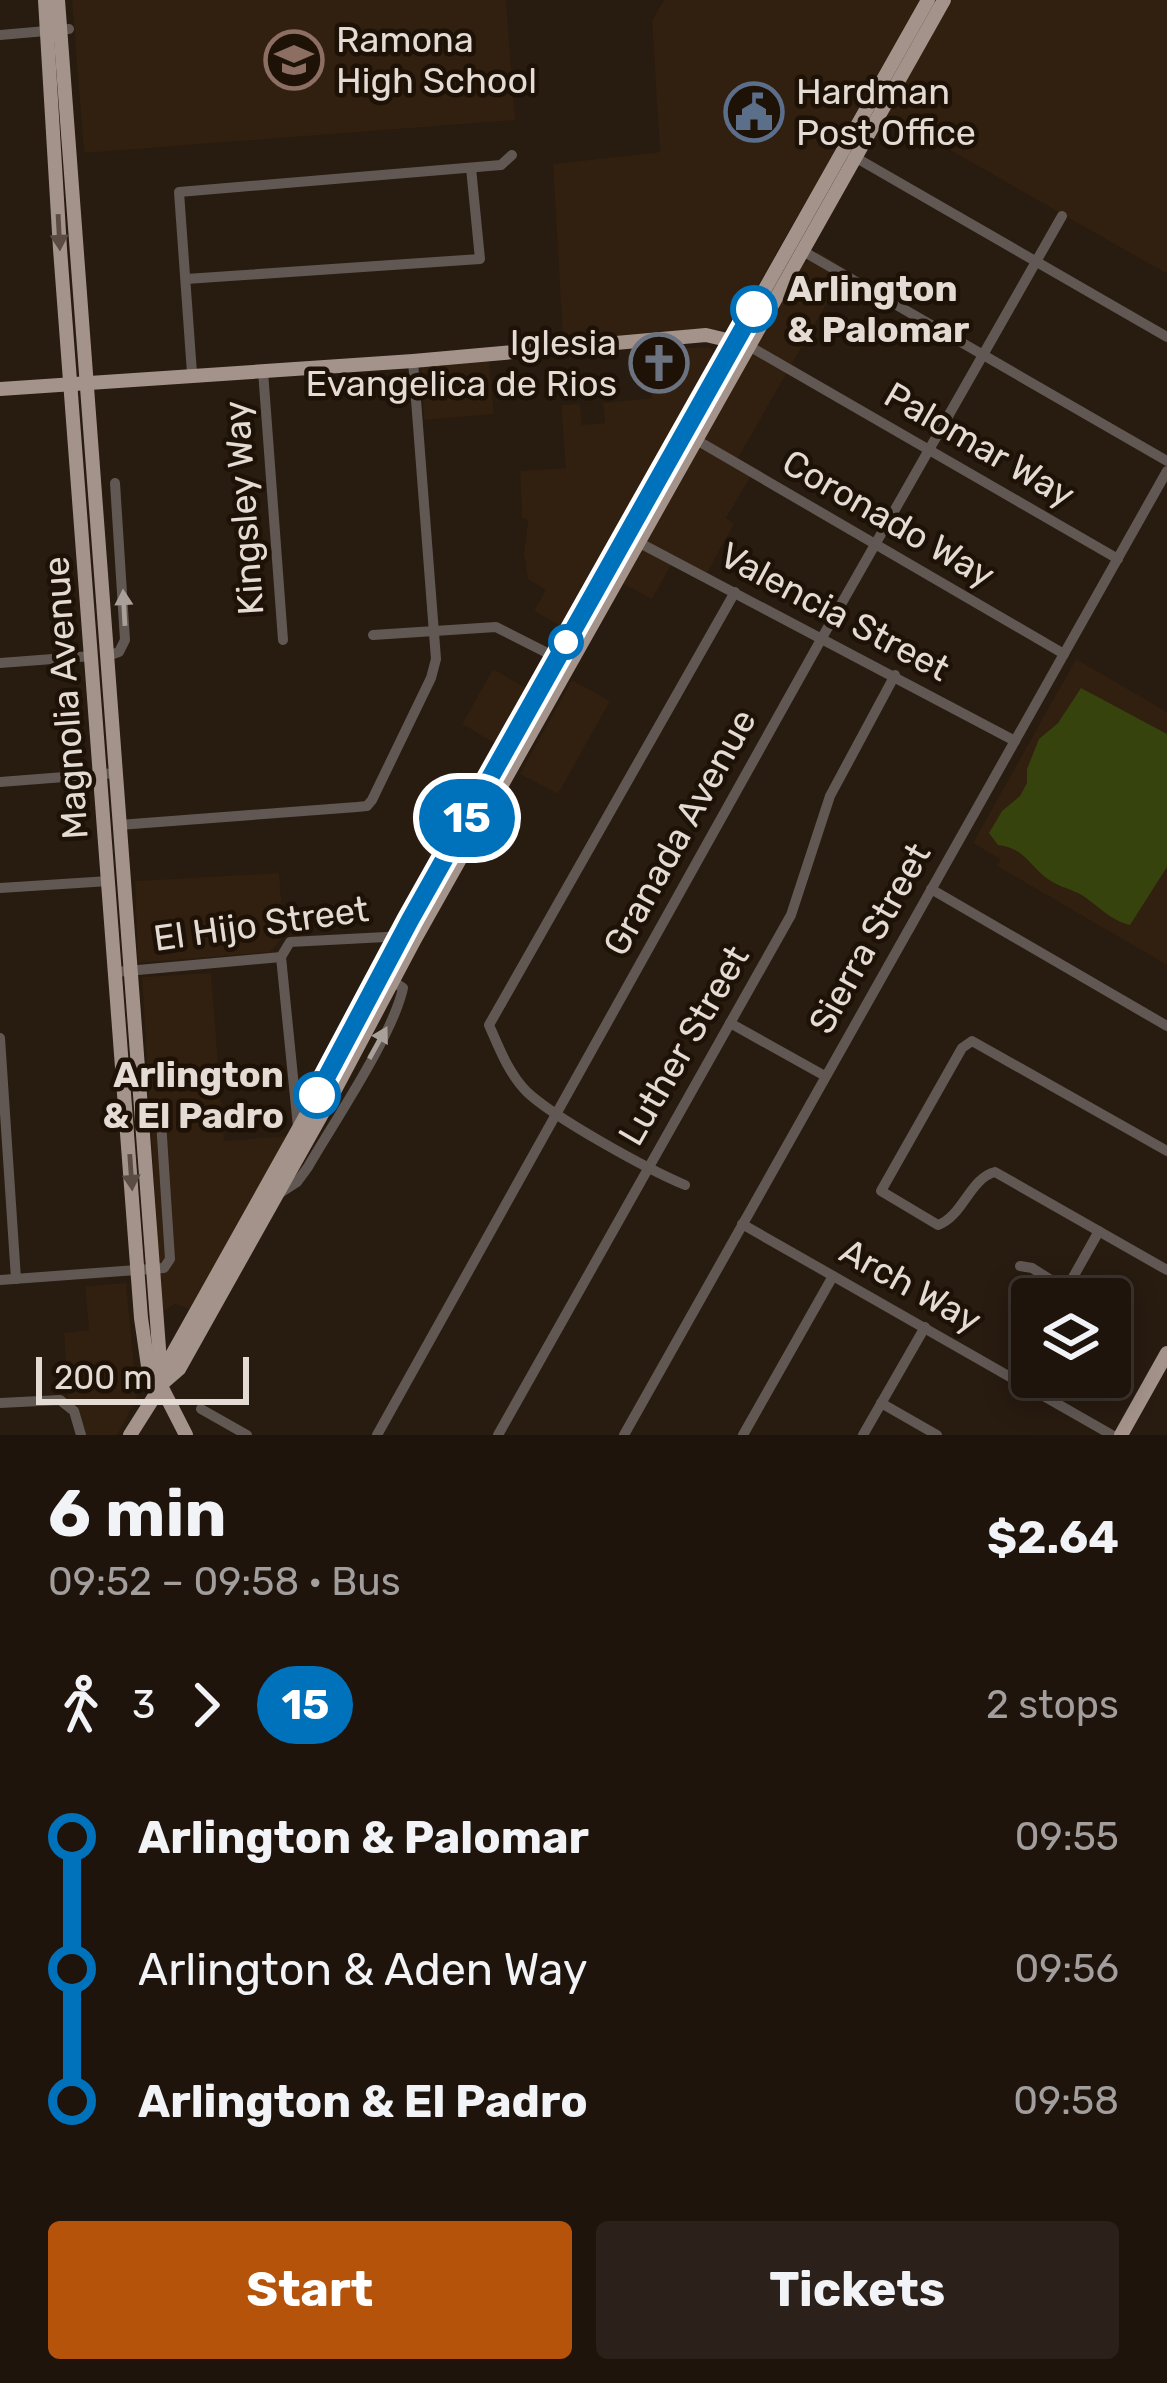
<!DOCTYPE html>
<meta charset="utf-8">
<style>
body{margin:0;font-family:Rubik,sans-serif;background:#2b211a;color:#f1f3f6;height:100vh;display:flex;flex-direction:column;font-size:45px;white-space:nowrap}
*{box-sizing:border-box;margin:0}
p{font-size:39px;color:#a19e9d}
.icon{flex:none;width:66px;height:66px;fill:none;stroke:currentColor;stroke-width:2;stroke-linecap:round;stroke-linejoin:round}
.map{position:relative;height:1435px;overflow:hidden}
.side{display:flex;flex-direction:column;background:#1e140c;flex:1}
.side>*{flex:none}
.badge{padding:0 24px;border-radius:39px;font-size:42px;line-height:78px}
.controls{position:absolute;left:1011px;top:1278px;display:grid;gap:24px}
.controls a{display:grid;place-items:center;width:120px;height:120px;border-radius:12px;background:#1e140c;box-shadow:0 6px 30px #0003,0 0 0 3px #3c332d;font-size:60px}
.scale{position:absolute;left:36px;bottom:30px;width:213px;box-sizing:border-box;padding-left:12px;border:6px solid #e4dbd4;border-top:0;font-size:33px;line-height:42px;white-space:nowrap;color:#e4dbd4;-webkit-text-stroke:9px #1e1207;paint-order:stroke}
.map>.badge{position:absolute;translate:-50% -50%;box-shadow:0 0 0 6px #fff}
.legs{display:flex;align-items:center;gap:18px;height:132px;padding:0 48px;font-size:39px}
.legs p{margin-inline-start:auto}
.head{display:flex;align-items:center;justify-content:space-between;height:204px;padding:0 48px}
h1{font-size:66px;font-weight:700;line-height:90px}
.action{display:flex;gap:24px;margin-top:auto;padding:24px 48px}
.action a{flex:1;height:138px;border-radius:12px;background:#b45309;color:#fff;font-size:48px;font-weight:700;line-height:138px;text-align:center}
.action a+a{background:#2b211a;color:#f1f3f6}
ul{padding:0 48px;list-style:none}
li{display:flex;align-items:center;gap:42px;height:132px;font-size:45px}
li i{display:grid;place-items:center;width:18px;height:100%;margin:0 15px;background:currentColor}
li i::after{content:'';width:30px;height:30px;margin:-15px;border:9px solid;border-radius:50%;background:#1e140c}
li p{margin-inline-start:auto}
li:first-child i{background:linear-gradient(#0000 50%,currentColor 0)}
li:last-child i{background:linear-gradient(currentColor 50%,#0000 0)}
.map>svg:first-child{display:block}
</style>
<div class="map">
<svg width="1167" height="1435" viewBox="0 0 1167 1435">
<rect width="100%" height="100%" fill="#281b10"/>
<g fill="#311f0f">
<path d="M72,0H506L515,120L84,153Z"/>
<path d="M664,0H920L837,146L832,147L835,150L733,329L563,339L553,164L660,152L652,20Z"/>
<path d="M952,0H1167V274L887,114Z"/>
<path d="M817,251L846,269L737,460L754,471L726,518L734,524L706,575L674,560L652,599L622,583L802,266Z"/>
<path d="M710,347L718,361L567,630L534,611L546,590L528,579L524,554L528,520L522,518L520,471L566,468L561,405L580,404L582,425L605,423L603,403L652,398L651,349Z"/>
<path d="M489,360L494,414L424,420L421,366Z"/>
<path d="M1076,659L1167,712V965L997,866L1000,859L973,843Z"/>
<path d="M493,669L531,691L501,747L462,724Z"/>
<path d="M572,680L610,701L558,794L520,774Z"/>
<path d="M418,801L458,822L433,867L410,816Z"/>
<path d="M279,873L284,936L270,952L138,963L135,881Z"/>
<path d="M211,973L224,1141L287,1136L190,1309L175,1304L162,1312L142,977Z"/>
<path d="M126,1283L137,1397L117,1435H86L77,1404L68,1399L64,1333L89,1330L85,1286Z"/>
</g>
<path fill="#36430d" d="M1081,688L1167,734V867L1130,925C1109,920 1098,905 1080,894C1068,888 1056,886 1045,877C1028,863 1023,848 998,845L989,833L1002,811L1020,796L1027,783V769L1039,739L1058,723Z"/>
<g fill="none" stroke-linecap="round" stroke-linejoin="round">
<g stroke="#615854" stroke-width="10">
<path d="M0,35L69,29"/>
<path d="M853,156L1167,337"/>
<path d="M801,250L1167,461"/>
<path d="M186,279L480,259L471,168"/>
<path d="M749,346L1118,559"/>
<path d="M263,371L283,640"/>
<path d="M192,373L179,192L489,166L501,165L512,155"/>
<path d="M693,438L1064,654"/>
<path d="M636,541L1015,741"/>
<path d="M373,635L496,627L569,664"/>
<path d="M107,656L119,652L125,640L115,483"/>
<path d="M0,663L92,656"/>
<path d="M0,782L116,773"/>
<path d="M119,825L357,807L367,806L372,800L431,678L436,659L413,361"/>
<path d="M0,888L109,881"/>
<path d="M931,889L1167,1026"/>
<path d="M281,957L298,1127"/>
<path d="M281,957L290,942L405,936"/>
<path d="M116,972L281,957"/>
<path d="M730,1023L825,1076"/>
<path d="M0,1038L16,1279"/>
<path d="M1167,1151L972,1041L962,1048L881,1191L938,1225C963,1216 970,1178 995,1172L1167,1270"/>
<path d="M685,1185C647,1169 556,1119 527,1092C509,1074 499,1048 489,1025L735,592"/>
<path d="M280,1193L297,1182L308,1167C334,1122 393,1035 403,988L394,982"/>
<path d="M742,1224L1112,1435"/>
<path d="M1020,1266L1032,1268L1081,1299"/>
<path d="M0,1280L164,1268L170,1259L160,1106"/>
<path d="M1067,1288L1099,1231"/>
<path d="M0,1403L60,1400L74,1411L81,1435"/>
<path d="M881,1403L937,1435"/>
<path d="M201,1409L247,1435"/>
<path d="M377,1435L823,636L1062,216"/>
<path d="M498,1435L791,915L830,796L895,675"/>
<path d="M624,1435L1167,471"/>
<path d="M743,1435L833,1276"/>
<path d="M863,1435L925,1327"/>
</g>
<g stroke="#a4938a" stroke-width="14">
<path d="M45,0L60,249L141,1318L149,1373L161,1386L186,1435"/>
<path d="M58,0L161,1375"/>
<path d="M0,389L413,361L706,335L744,344"/>
<path d="M164,1382L179,1369L193,1344L327,1105L415,939L944,0"/>
<path d="M130,1435L161,1386L172,1355L375,992L409,920L928,0"/>
<path d="M1121,1435L1167,1353"/>
</g>
</g>
<defs><path id="oneway-solid" d="M-6-.8H1V-3.2L6.5 0L1 3.2V.8H-6Z" transform="scale(3)"/></defs>
<g fill="#5a4c42">
<use href="#oneway-solid" transform="translate(59 232) rotate(87)"/>
<use href="#oneway-solid" transform="translate(131 1172) rotate(86)"/>
</g>
<g fill="#a9a09a">
<use href="#oneway-solid" transform="translate(124 608) rotate(-93)"/>
<use href="#oneway-solid" transform="translate(378 1043) rotate(-61)"/>
</g>
<g fill="none" stroke-linecap="round" stroke-linejoin="round">
<g stroke="#fff" stroke-width="27">
<path id="line-1" d="M317,1095L410,920L754,309"/>
</g>
<use href="#line-1" stroke="#0072bc" stroke-width="18"/>
</g>
<defs>
<g id="school-ring" transform="scale(3)"><circle r="9.5" fill="#1e1207" stroke="#8d6e63" stroke-width="1.5"/><path d="M0-5L7-2L0 1L-7-2ZM-4 1L0 2.5L4 1V4Q0 6-4 4Z" fill="#8d6e63"/></g>
<g id="civic-ring" transform="scale(3)"><circle r="9.5" fill="#1e1207" stroke="#5c6f8a" stroke-width="1.5"/><path d="M-.6-6.5H3V-4.5H.6V-3L4-1V1h2V6H-6V1h2V-1L-.6-3ZM-1.2 2.5V6h2.4V2.5Z" fill="#5c6f8a"/></g>
<g id="church-ring" transform="scale(3)"><circle r="9.5" fill="#1e1207" stroke="#6b7280" stroke-width="1.5"/><path d="M-1.2-6h2.4v3.5h3.3v2.4h-3.3V6h-2.4V-.1h-3.3v-2.4h3.3Z" fill="#6b7280"/></g>
</defs>
<g fill-rule="evenodd">
<use href="#school-ring" x="294" y="60"/>
<use href="#civic-ring" x="754" y="112"/>
<use href="#church-ring" x="659" y="363"/>
</g>
<g fill="#fff" stroke="#0072bc" stroke-width="6">
<circle cx="754" cy="309" r="21"/>
<circle cx="566" cy="642" r="15"/>
<circle cx="317" cy="1095" r="21"/>
</g>
<g text-anchor="middle" stroke-width="9" stroke-linejoin="round" paint-order="stroke">
<g font-size="36" fill="#e4dbd4" stroke="#1e1207" text-anchor="start">
<text x="336" y="52">Ramona<tspan x="336" dy="41">High School</tspan></text>
<text x="796" y="104">Hardman<tspan x="796" dy="41">Post Office</tspan></text>
<text x="617" y="355" text-anchor="end">Iglesia<tspan x="617" dy="41">Evangelica de Rios</tspan></text>
</g>
<g font-size="36" font-weight="bold" fill="#e4dbd4" stroke="#1e1207" text-anchor="start">
<text x="787" y="301">Arlington<tspan x="787" dy="41">&amp; Palomar</tspan></text>
<text x="284" y="1087" text-anchor="end">Arlington<tspan x="284" dy="41">&amp; El Padro</tspan></text>
</g>
<g font-size="36" fill="#e4dbd4" stroke="#1e1207">
<text transform="translate(980 444) rotate(30)" y="13">Palomar Way</text>
<text transform="translate(243 508) rotate(-94)" y="13">Kingsley Way</text>
<text transform="translate(889 518) rotate(30)" y="13">Coronado Way</text>
<text transform="translate(835 611) rotate(28)" y="13">Valencia Street</text>
<text transform="translate(65 698) rotate(-94)" y="13">Magnolia Avenue</text>
<text transform="translate(679 832) rotate(-61)" y="13">Granada Avenue</text>
<text transform="translate(261 923) rotate(-8)" y="13">El Hijo Street</text>
<text transform="translate(869 938) rotate(-61)" y="13">Sierra Street</text>
<text transform="translate(683 1045) rotate(-60)" y="13">Luther Street</text>
<text transform="translate(911 1285) rotate(29)" y="13">Arch Way</text>
</g>
</g>
</svg>
<div class="controls">
<a><svg class="icon" aria-label="layers" viewBox="0 0 24 24"><path d="M12 4l9 5-9 5-9-5zM3 14l9 5 9-5"/></svg></a>
</div>
<div class="scale">200 m</div>
<b class="badge" style="left:467px;top:818px;background:#0072bc;color:#fff">15</b>
</div>
<section class="side">
<div class="head"><div><h1>6 min</h1><p>09:52 – 09:58 · Bus</p></div><b>$2.64</b></div>
<div class="legs"><svg class="icon" aria-label="walk" viewBox="0 0 24 24"><circle cx="13" cy="4" r="2"/><path d="M13 8l-2 6 4 7M11 14l-3 7M7 12l3-4h3l4 4"/></svg>3<svg class="icon" aria-label="forward" viewBox="0 0 24 24"><path d="M9 5l7 7-7 7"/></svg><b class="badge" style="background:#0072bc;color:#fff">15</b><p>2 stops</p></div>
<ul>
<li><i style="color:#0072bc"></i><b>Arlington &amp; Palomar</b><p>09:55</p></li>
<li><i style="color:#0072bc"></i><span>Arlington &amp; Aden Way</span><p>09:56</p></li>
<li><i style="color:#0072bc"></i><b>Arlington &amp; El Padro</b><p>09:58</p></li>
</ul>
<div class="action"><a>Start</a><a>Tickets</a></div>
</section>
